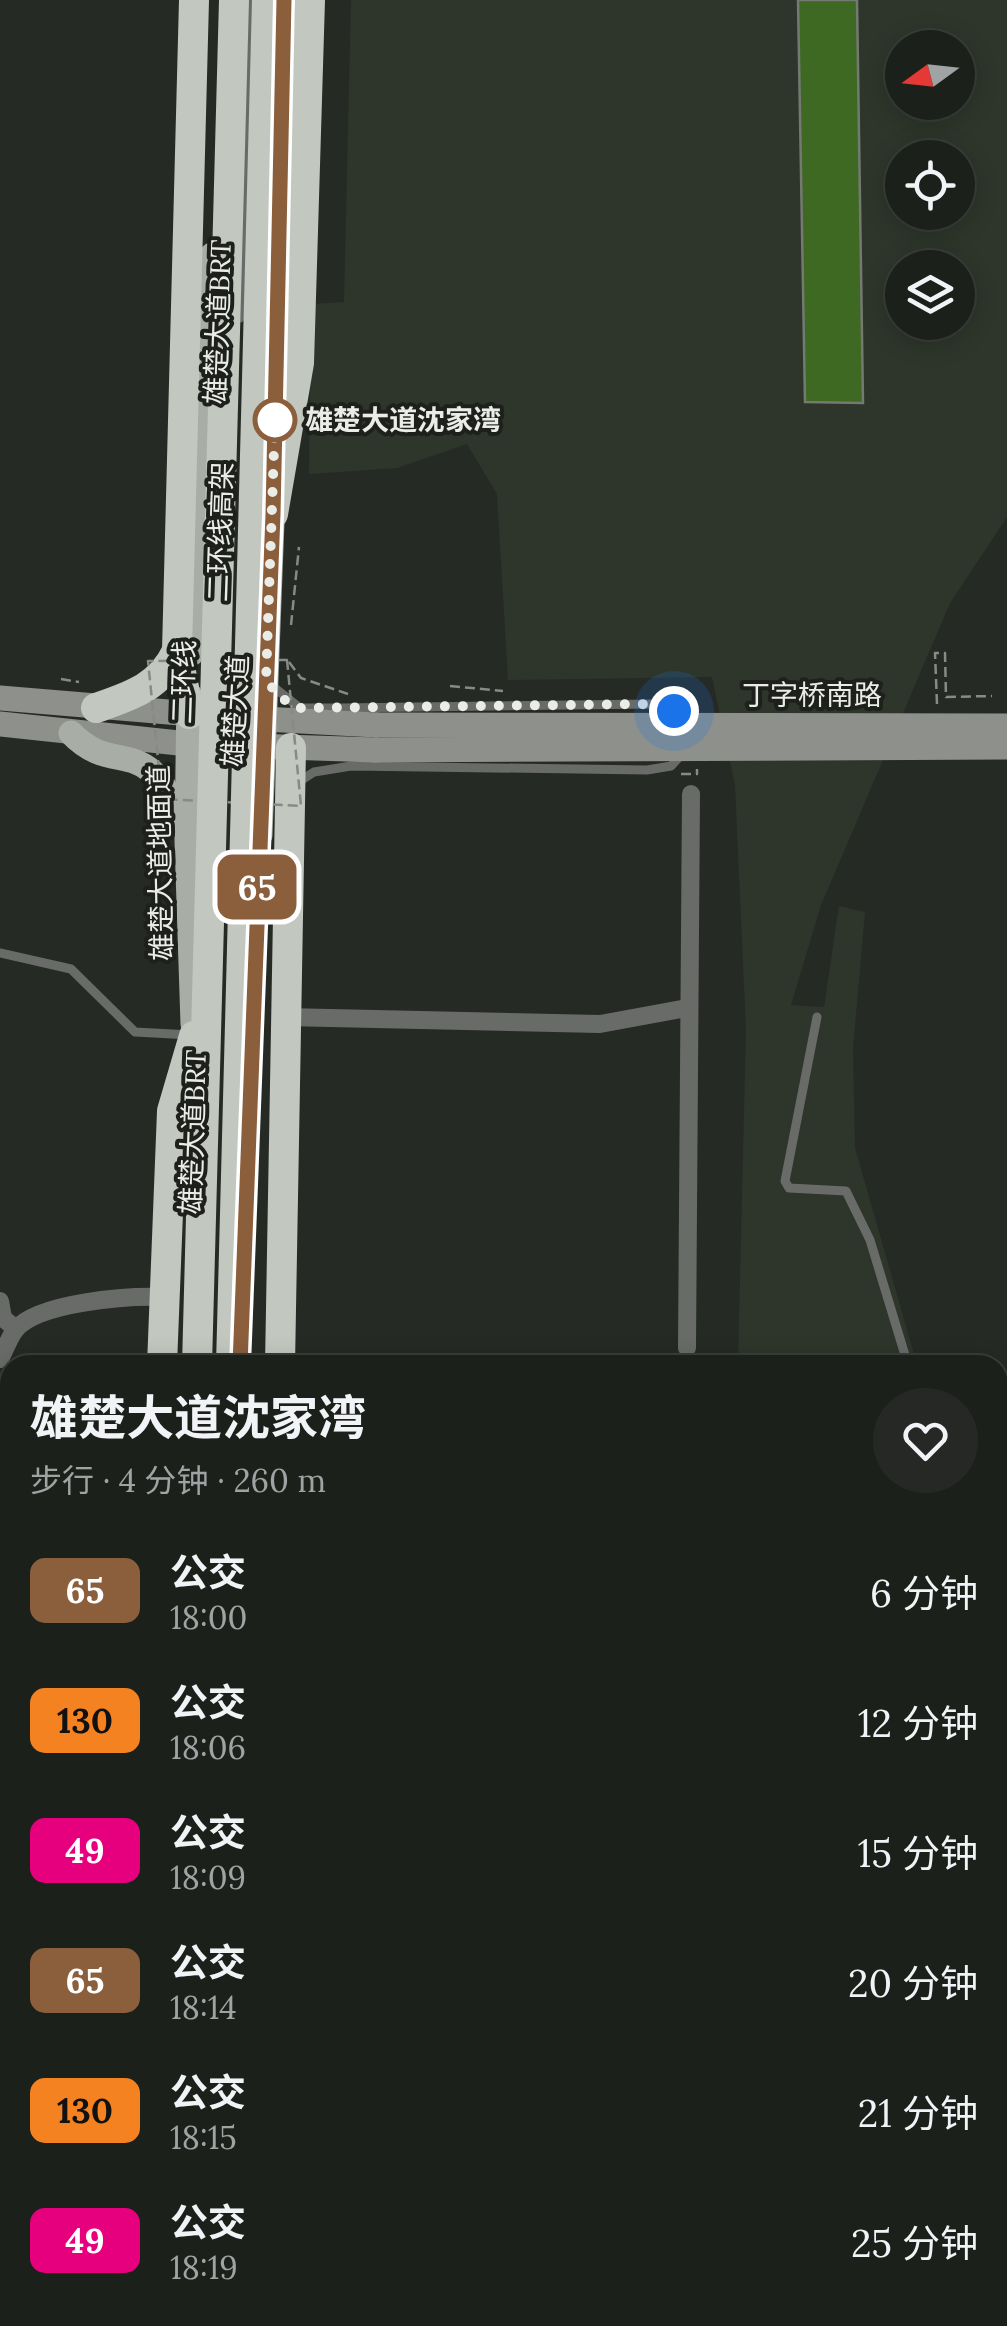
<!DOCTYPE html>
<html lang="zh">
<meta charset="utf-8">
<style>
body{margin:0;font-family:Lora,"Noto Sans SC",serif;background:#252824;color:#f1f3f6;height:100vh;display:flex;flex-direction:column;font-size:38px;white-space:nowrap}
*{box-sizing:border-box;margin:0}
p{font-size:32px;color:#a0a3a3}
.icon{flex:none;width:55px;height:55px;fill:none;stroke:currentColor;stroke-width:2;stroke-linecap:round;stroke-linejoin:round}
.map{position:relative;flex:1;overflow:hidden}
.details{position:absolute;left:0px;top:1355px;width:1008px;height:972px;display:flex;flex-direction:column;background:#1c201b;border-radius:30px 30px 0 0;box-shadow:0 5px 25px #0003,0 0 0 2px #3a3e3a}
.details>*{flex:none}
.badge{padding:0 20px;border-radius:15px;font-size:35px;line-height:65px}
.needle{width:65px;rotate:255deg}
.fabs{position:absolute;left:885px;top:30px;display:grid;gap:20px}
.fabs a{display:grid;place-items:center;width:90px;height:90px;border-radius:50%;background:#1c201b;box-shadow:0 5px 25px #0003,0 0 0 2px #3a3e3a;font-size:50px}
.you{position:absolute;width:50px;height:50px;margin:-25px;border:8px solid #fff;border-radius:50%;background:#1a73e8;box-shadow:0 0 0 15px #1a73e833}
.map>.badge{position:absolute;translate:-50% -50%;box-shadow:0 0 0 5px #fff}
.round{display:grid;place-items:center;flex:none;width:105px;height:105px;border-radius:52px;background:#252824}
.head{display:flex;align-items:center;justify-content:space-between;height:170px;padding:0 30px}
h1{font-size:48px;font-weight:700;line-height:75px}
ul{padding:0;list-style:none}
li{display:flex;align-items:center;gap:30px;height:130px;padding:0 30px}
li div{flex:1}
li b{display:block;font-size:38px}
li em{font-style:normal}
li .badge{min-width:110px;font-weight:700;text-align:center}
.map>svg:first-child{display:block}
</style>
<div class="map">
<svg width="1007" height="2326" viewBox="0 0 1007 2326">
<rect width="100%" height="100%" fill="#262a24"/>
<g fill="#2e362b" fill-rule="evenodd">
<path d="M351,0H1007V517L950,603L821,905L791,1005L824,1007L839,906L865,912L853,1048L855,1148L917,1365H738L746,1030L735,785L712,677L508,680L497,494L467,444L397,468L309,474L311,304L344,302ZM902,48H958V102H902ZM902,158H958V212H902ZM902,268H958V322H902Z"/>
<path d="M998,1472L1007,1480V2180L998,2198Z"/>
</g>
<path fill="#3e6922" stroke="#747972" stroke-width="2.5" d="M798,0H857L863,403L805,402Z"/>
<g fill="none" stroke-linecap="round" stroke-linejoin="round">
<g stroke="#878a85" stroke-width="2.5" stroke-dasharray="10 5" stroke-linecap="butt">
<path d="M291,625L299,547"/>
<path d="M289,662L301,678L348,694"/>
<path d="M61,679L79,682"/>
<path d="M450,686L503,691"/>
<path d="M681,698L694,701"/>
<path d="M937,704L935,653H945L946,697L992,696"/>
<path d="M681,774H697V769"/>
</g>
<g stroke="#696b68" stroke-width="9">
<path d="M240,318L252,0"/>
<path d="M271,685L300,708H337"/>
<path d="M327,716L339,708L654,704L674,711L680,724"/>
<path d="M297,783L314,772L351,766L647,770L671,766L682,754"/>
<path d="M0,953L71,969L135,1032L191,1035"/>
<path d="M817,1017L785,1181L789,1188L846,1191L870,1240L908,1365"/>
<path d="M998,1676L1007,1747"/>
<path d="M998,2006L1007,1972"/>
<path d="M913,2326L914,2318"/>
</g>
<g stroke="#696b68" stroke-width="18">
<path d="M285,1017L600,1024L687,1008"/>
<path d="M0,1301L3,1318L16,1329"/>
<path d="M687,1348L691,794"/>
<path d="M0,1359C5,1350 9,1338 15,1330C38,1302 127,1296 162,1297"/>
<path d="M0,2120L10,2121"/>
<path d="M696,2326V2318"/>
</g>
<g stroke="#8d908b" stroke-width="25">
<path d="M0,698L204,715"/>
<path d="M244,718L376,725"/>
<path d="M0,724L188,744L376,750"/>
<path d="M0,1909L10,1917"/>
</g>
<g stroke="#a8ada6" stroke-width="25">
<path d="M274,446L285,0"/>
<path d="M191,654L212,255"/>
<path d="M189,694L187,841L193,1024"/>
<path d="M71,733C116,780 148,728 181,824"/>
<path d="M260,835L273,496"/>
</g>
<g stroke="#c2c7bf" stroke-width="30">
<path d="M273,514L299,363L310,0"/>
<path d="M96,708C131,696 160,687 177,651"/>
<path d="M189,714L177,651L194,0"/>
<path d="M162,1365L172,1111L194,1036"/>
<path d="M280,1365L291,748"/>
<path d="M170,2326V2318"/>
<path d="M204,2326V2318"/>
</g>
<path stroke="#878a85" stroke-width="2.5" stroke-dasharray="10 5" stroke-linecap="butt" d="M287,660L301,806L162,799L148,661Z"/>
<g stroke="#8d908b" stroke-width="25">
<path d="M376,725L1007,726"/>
<path d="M376,750L1007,747"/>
</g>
<g stroke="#c2c7bf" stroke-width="30">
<path d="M197,1365L234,0"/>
<path d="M231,1365L267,0"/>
</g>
</g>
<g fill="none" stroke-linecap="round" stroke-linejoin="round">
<g stroke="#fff" stroke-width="22">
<path id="line" d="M240,1365L273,514L284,0"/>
</g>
<use href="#line" stroke="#8b5e3c" stroke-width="15"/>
<path stroke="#eaece8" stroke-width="10" stroke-dasharray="0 18" d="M275,420L266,681L283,699L300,708L654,704L674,711"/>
</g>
<circle fill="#fff" stroke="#8b5e3c" stroke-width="5" cx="275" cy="420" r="20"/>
<g text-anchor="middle" stroke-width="8" stroke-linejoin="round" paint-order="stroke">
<g font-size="28" fill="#eaece8" stroke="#1d201b">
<text transform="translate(218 322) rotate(-88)" y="10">雄楚大道BRT</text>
<text transform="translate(220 532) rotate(-88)" y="10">二环线高架</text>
<text transform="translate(183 682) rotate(-88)" y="10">二环线</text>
<text x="812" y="705">丁字桥南路</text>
<text transform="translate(235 711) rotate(-87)" y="10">雄楚大道</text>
<text transform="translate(160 863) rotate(-91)" y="10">雄楚大道地面道</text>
<text transform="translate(193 1132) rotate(-88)" y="10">雄楚大道BRT</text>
</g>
<g font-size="28" font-weight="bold" fill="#eaece8" stroke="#1d201b" text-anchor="start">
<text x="305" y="430">雄楚大道沈家湾</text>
</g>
</g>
</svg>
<div class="fabs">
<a><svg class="needle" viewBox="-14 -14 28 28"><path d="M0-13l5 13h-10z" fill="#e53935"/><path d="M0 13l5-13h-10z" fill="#a0a3a3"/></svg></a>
<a><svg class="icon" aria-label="locate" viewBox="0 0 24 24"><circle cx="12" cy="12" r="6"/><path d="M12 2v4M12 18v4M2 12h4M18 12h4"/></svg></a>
<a><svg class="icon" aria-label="layers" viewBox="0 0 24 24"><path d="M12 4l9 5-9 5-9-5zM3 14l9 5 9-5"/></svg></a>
</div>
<div class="you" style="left:674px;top:711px"></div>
<b class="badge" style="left:257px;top:887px;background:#8b5e3c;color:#fff">65</b>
<section class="details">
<div class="head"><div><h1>雄楚大道沈家湾</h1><p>步行 · 4 分钟 · 260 m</p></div><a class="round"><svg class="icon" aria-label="heart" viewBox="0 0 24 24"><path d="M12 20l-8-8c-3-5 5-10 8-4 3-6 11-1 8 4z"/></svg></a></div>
<ul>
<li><span class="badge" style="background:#8b5e3c;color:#fff">65</span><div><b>公交</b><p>18:00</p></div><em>6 分钟</em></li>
<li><span class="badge" style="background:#f58220;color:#111">130</span><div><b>公交</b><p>18:06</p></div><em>12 分钟</em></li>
<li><span class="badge" style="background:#e6007e;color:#fff">49</span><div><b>公交</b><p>18:09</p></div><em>15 分钟</em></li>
<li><span class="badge" style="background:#8b5e3c;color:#fff">65</span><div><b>公交</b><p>18:14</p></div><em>20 分钟</em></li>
<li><span class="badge" style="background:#f58220;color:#111">130</span><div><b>公交</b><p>18:15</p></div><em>21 分钟</em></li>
<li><span class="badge" style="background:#e6007e;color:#fff">49</span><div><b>公交</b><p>18:19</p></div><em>25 分钟</em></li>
</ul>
</section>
</div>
